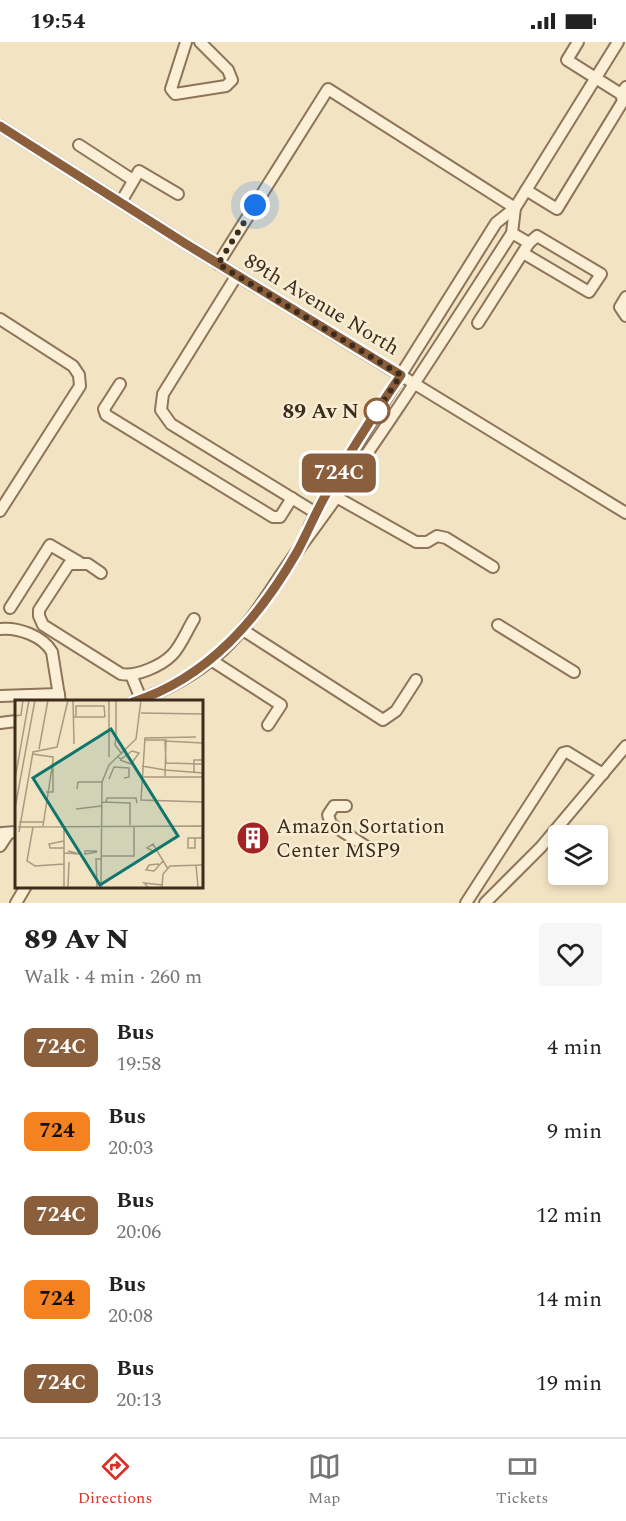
<!DOCTYPE html>
<meta charset="utf-8">
<style>
body{margin:0;font-family:Spectral,serif;background:#f6f6f6;color:#222;height:100vh;display:flex;flex-direction:column;font-size:22px;white-space:nowrap}
*{box-sizing:border-box;margin:0}
p{font-size:20px;color:#767676}
.icon{flex:none;width:33px;height:33px;fill:none;stroke:currentColor;stroke-width:2;stroke-linecap:round;stroke-linejoin:round}
.map{position:relative;height:861px;overflow:hidden}
.sheet{display:flex;flex-direction:column;background:#fff;flex:1}
.sheet>*{flex:none}
.badge{padding:0 12px;border-radius:9px;font-size:21px;line-height:39px}
.controls{position:absolute;left:548px;top:783px;display:grid;gap:12px}
.controls a{display:grid;place-items:center;width:60px;height:60px;border-radius:6px;background:#fff;box-shadow:0 3px 9px #0003;font-size:30px}
.you{position:absolute;width:30px;height:30px;margin:-15px;border:4px solid #fff;border-radius:50%;background:#1a73e8;box-shadow:0 0 0 9px #1a73e833}
.map>.badge{position:absolute;translate:-50% -50%;box-shadow:0 0 0 3px #fff}
.round{display:grid;place-items:center;flex:none;width:63px;height:63px;border-radius:6px;background:#f6f6f6}
.overview{display:flex;align-items:center;justify-content:space-between;height:102px;padding:0 24px}
h1{font-size:28px;font-weight:800;line-height:45px}
ul{padding:0;list-style:none}
li{display:flex;align-items:center;gap:18px;height:84px;padding:0 24px}
li div{flex:1}
li b{display:block;font-size:22px}
li em{font-style:normal}
li .badge{min-width:66px;font-weight:700;text-align:center}
.status{display:flex;justify-content:space-between;align-items:center;height:42px;padding:0 30px;background:#fff;direction:ltr}
.status svg{height:16px;fill:currentColor}
.dock{display:flex;justify-content:space-around;align-items:center;height:84px;border-top:2px solid #e0e0e0;background:#fff;font-size:16px;color:#767676}
.dock a{display:grid;justify-items:center;gap:3px}
.dock .selected{color:#d93025}
.map>svg:first-child{display:block}
</style>
<div class="status"><b>19:54</b><svg viewBox="0 0 49 12"><path d="M0 12V9h3v3zM5 12V6h3v6zM10 12V3h3v9zM15 12V0h3v12zM26 1h20v11H26zM47 4h2v5h-2z"/></svg></div>
<div class="map">
<svg width="626" height="861" viewBox="0 0 626 861">
<rect width="100%" height="100%" fill="#f2e3c3"/>
<g fill="none" stroke-linecap="round" stroke-linejoin="round">
<g stroke="#8e7458" stroke-width="14">
<g id="minor">
<path d="M186,0L171,47L175,52L226,44L232,38L228,28L200,0"/>
<path d="M578,0L567,18L621,52"/>
<path d="M0,84L186,202L626,471"/>
<path d="M79,103L133,138"/>
<path d="M526,148L557,167L623,59L621,52L626,45"/>
<path d="M121,160L139,129L178,152"/>
<path d="M523,211L589,250L601,232L537,194L529,201"/>
<path d="M218,222L328,47L515,166"/>
<path d="M237,233L163,352L161,368L171,382L316,471"/>
<path d="M626,255L620,265L626,274"/>
<path d="M0,277L73,324L79,333L80,344L0,469"/>
<path d="M478,281L529,201L512,191"/>
<path d="M120,342L104,367L106,373L273,475H280L292,456"/>
<path d="M338,456L416,500H427L437,494L446,496L493,525"/>
<path d="M309,485L328,449L496,181L515,166L618,0"/>
<path d="M101,531L88,522H69L39,568V574L43,583L121,632C136,635 161,624 172,613C181,604 187,588 194,577"/>
<path d="M10,566L50,503L79,520"/>
<path d="M498,583L574,630"/>
<path d="M0,587C18,585 43,594 52,610L60,660"/>
<path d="M243,588L383,678L396,669L416,638"/>
<path d="M211,618L281,663L268,683"/>
<path d="M132,635L141,657"/>
<path d="M0,654L59,652"/>
<path d="M133,660C166,649 198,631 223,608C255,578 273,541 299,507C375,405 443,298 512,191L515,166"/>
<path d="M0,681L16,679"/>
<path d="M346,764H334L328,773L331,782L373,809"/>
<path d="M2,791L16,790"/>
<path d="M0,804L8,792"/>
<path d="M16,861L26,844"/>
<path d="M466,861L563,711L567,710L603,732"/>
<path d="M485,861L541,805L626,704"/>
</g>
</g>
<use href="#minor" stroke="#fbf0d7" stroke-width="10"/>
</g>
<g fill="none" stroke-linecap="round" stroke-linejoin="round">
<g stroke="#fff" stroke-width="14">
<path id="line" d="M0,84L186,202L401,333C375,371 350,409 328,449C316,469 308,490 297,510C259,576 208,636 133,660"/>
</g>
<use href="#line" stroke="#8b5e3c" stroke-width="9"/>
<path stroke="#3c2c1d" stroke-width="6" stroke-dasharray="0 10.8" d="M255,163L218,222L401,333L377,369"/>
</g>
<defs>
<g id="building-disc" transform="scale(1.725)"><circle r="9.5" fill="#a22324" stroke="#f8edd3"/><path d="M-4-6H4V6H1V3H-1V6H-4ZM-2.5-4.3h1.7v1.8h-1.7ZM.8-4.3h1.7v1.8H.8ZM-2.5-1h1.7V.8h-1.7ZM.8-1h1.7V.8H.8Z" fill="#fff"/></g>
</defs>
<g fill-rule="evenodd">
<use href="#building-disc" x="253" y="796"/>
</g>
<circle fill="#fff" stroke="#8b5e3c" stroke-width="3" cx="377" cy="369" r="12"/>
<g text-anchor="middle" stroke-width="5" stroke-linejoin="round" paint-order="stroke">
<g font-size="21" fill="#3c2c1d" stroke="#f8edd3">
<text transform="translate(322 262) rotate(31)" y="7">89th Avenue North</text>
</g>
<g font-size="21" font-weight="bold" fill="#3c2c1d" stroke="#f8edd3" text-anchor="end">
<text x="359" y="376">89 Av N</text>
</g>
<g font-size="21" fill="#3c2c1d" stroke="#f8edd3" text-anchor="start">
<text x="276" y="791">Amazon Sortation<tspan x="276" dy="24">Center MSP9</tspan></text>
</g>
</g>
<g transform="translate(15 658)">
<rect width="188" height="188" fill="#f2e3c3"/>
<path fill="none" stroke="#a99a81" stroke-width="1.5" d="M58,0L59,44M126,13L188,14M0,16L6,15L8,0M59,17H90M61,17V6H89L90,17M181,37L130,38L126,100L188,102M101,38V0M101,38L100,45L107,54M129,40H151L150,77M24,49L33,0M17,54L38,57V92H31M94,57V0M103,57L106,59L117,51L124,53L116,64L105,60M151,63L150,41L188,43M151,63L188,64M127,66L150,70M150,70L188,73M179,72V60H188M127,77H188M0,79L14,0M94,79L99,67L114,68V77L109,78M62,89L63,82H87M87,102L115,103V125M91,102L92,98H121L122,103M0,108L20,0M61,109L86,106M4,122H28M28,126L38,61M3,127L188,126L187,138H173V148H180V138M18,127L12,161L20,166L49,164M4,132L18,52L42,47L53,0M49,148H35L34,144L49,141M82,152L70,154V151H82M140,152L132,148L138,144L153,169M49,153L65,154L53,151M86,156H119V126M144,164L134,165L131,170L139,171L148,161M181,165L183,187M49,187V126M53,187L54,162M82,187L81,159H86M86,187L87,82L94,65L121,39L126,0M133,187L129,183L148,185M147,187L148,174L155,166L188,165"/>
<path fill="#0f766e" fill-opacity="0.15" stroke="#0f766e" stroke-width="3" d="M96,29L163,136L85,185L18,78Z"/>
<rect width="188" height="188" fill="none" stroke="#3c2c1d" stroke-width="3"/>
</g>
</svg>
<div class="controls">
<a><svg class="icon" aria-label="layers" viewBox="0 0 24 24"><path d="M12 4l9 5-9 5-9-5zM3 14l9 5 9-5"/></svg></a>
</div>
<div class="you" style="left:255px;top:163px"></div>
<b class="badge" style="left:339px;top:431px;background:#8b5e3c;color:#fff">724C</b>
</div>
<section class="sheet">
<div class="overview"><div><h1>89 Av N</h1><p>Walk · 4 min · 260 m</p></div><a class="round"><svg class="icon" aria-label="heart" viewBox="0 0 24 24"><path d="M12 20l-8-8c-3-5 5-10 8-4 3-6 11-1 8 4z"/></svg></a></div>
<ul>
<li><span class="badge" style="background:#8b5e3c;color:#fff">724C</span><div><b>Bus</b><p>19:58</p></div><em>4 min</em></li>
<li><span class="badge" style="background:#f58220;color:#111">724</span><div><b>Bus</b><p>20:03</p></div><em>9 min</em></li>
<li><span class="badge" style="background:#8b5e3c;color:#fff">724C</span><div><b>Bus</b><p>20:06</p></div><em>12 min</em></li>
<li><span class="badge" style="background:#f58220;color:#111">724</span><div><b>Bus</b><p>20:08</p></div><em>14 min</em></li>
<li><span class="badge" style="background:#8b5e3c;color:#fff">724C</span><div><b>Bus</b><p>20:13</p></div><em>19 min</em></li>
</ul>
</section>
<nav class="dock">
<a class="selected"><svg class="icon" aria-label="directions" viewBox="0 0 24 24"><path d="M12 3l9 9-9 9-9-9zM9 14v-3h6M13 9l2 2-2 2"/></svg>Directions</a>
<a><svg class="icon" aria-label="map" viewBox="0 0 24 24"><path d="M3 6l6-2 6 2 6-2v14l-6 2-6-2-6 2zM9 4v14M15 6v14"/></svg>Map</a>
<a><svg class="icon" aria-label="tickets" viewBox="0 0 24 24"><path d="M3 7h18v10H3zM15 7v10"/></svg>Tickets</a>
</nav>
